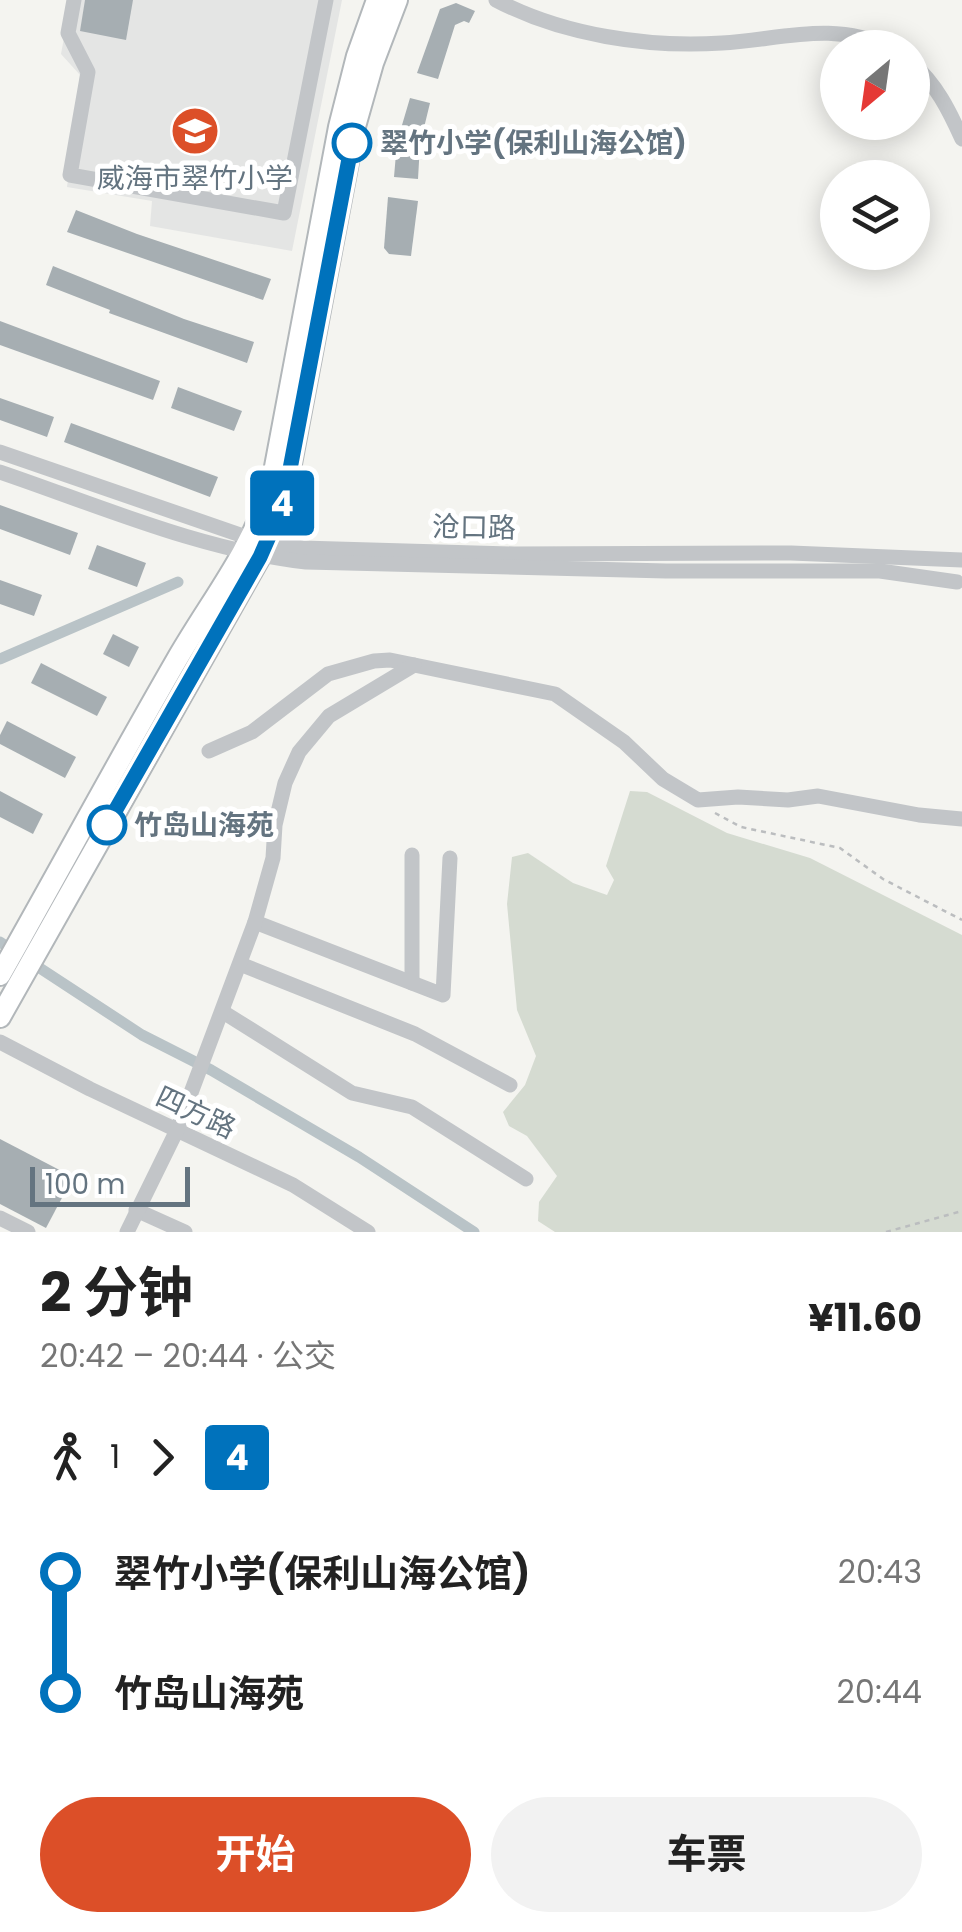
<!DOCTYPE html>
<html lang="zh">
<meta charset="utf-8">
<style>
body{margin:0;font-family:Poppins,"Noto Sans SC",sans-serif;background:#f2f2f2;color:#222;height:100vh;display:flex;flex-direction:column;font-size:38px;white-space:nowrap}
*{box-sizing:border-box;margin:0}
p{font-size:32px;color:#767676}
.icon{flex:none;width:55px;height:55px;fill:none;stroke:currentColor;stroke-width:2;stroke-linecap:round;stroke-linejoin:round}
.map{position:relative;height:1232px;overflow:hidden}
.sheet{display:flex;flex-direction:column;background:#fff;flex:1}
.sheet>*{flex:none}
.badge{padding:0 20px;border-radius:8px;font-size:35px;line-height:65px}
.needle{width:65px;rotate:209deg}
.tools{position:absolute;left:820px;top:30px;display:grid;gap:20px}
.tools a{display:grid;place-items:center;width:110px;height:110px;border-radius:50%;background:#fff;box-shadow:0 5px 25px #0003;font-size:50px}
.scale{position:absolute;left:30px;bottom:25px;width:160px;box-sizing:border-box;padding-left:10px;border:5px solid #647480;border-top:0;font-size:28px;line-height:35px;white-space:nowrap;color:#647480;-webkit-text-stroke:8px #fff;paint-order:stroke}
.map>.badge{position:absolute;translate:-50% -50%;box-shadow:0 0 0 5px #fff}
.legs{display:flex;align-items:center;gap:15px;height:110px;padding:0 40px;font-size:32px}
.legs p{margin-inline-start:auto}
.head{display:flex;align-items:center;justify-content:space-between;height:170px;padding:0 40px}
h1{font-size:55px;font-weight:700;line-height:75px}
.primary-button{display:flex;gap:20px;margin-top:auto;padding:20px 40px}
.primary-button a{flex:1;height:115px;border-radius:60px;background:#dc4f28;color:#fff;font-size:40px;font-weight:700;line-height:115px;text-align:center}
.primary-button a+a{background:#f2f2f2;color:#222}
ul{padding:0 40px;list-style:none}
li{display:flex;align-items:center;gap:35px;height:120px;font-size:38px}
li i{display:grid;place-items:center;width:15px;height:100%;margin:0 12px;background:currentColor}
li i::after{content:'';width:25px;height:25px;margin:-12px;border:8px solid;border-radius:50%;background:#fff}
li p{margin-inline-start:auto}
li:first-child i{background:linear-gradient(#0000 50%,currentColor 0)}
li:last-child i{background:linear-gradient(currentColor 50%,#0000 0)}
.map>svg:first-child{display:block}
</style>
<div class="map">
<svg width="962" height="1232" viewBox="0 0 962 1232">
<rect width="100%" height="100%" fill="#f4f4f0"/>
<path fill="#e4e5e4" d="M71,0H342L292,251L150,226L152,201L67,187L80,75L61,54Z"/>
<path fill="#d5dbd1" d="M630,791L647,792L727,833L810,858L962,935V1232H555L538,1221L539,1202L557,1176L527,1136L509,1126L503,1112L525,1085L536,1056L517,1010L507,904L512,857L528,853L573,883L607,895L614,880L606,866Z"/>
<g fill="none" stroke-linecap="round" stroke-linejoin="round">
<g stroke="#b9c3c7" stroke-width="11">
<path d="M0,659L178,582"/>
<path d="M0,942L142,1035L211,1070L359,1157L474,1232"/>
</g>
</g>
<g fill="#a6aeb2">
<path d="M85,0H133L126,40L80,31Z"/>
<path d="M456,3L475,11L469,23L464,21L455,25L438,79L417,73L440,9Z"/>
<path d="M410,98L430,103L420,144L418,179L394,177L397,142Z"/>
<path d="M388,197L418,201L411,256L389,254L384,248Z"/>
<path d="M76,210L137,234L271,279L263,300L67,232Z"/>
<path d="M53,266L184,319L254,342L247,363L109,313L110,310L46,285Z"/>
<path d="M0,321L160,381L153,400L0,345Z"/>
<path d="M178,387L242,411L234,431L171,408Z"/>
<path d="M0,398L54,417L47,437L0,420Z"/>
<path d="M71,423L218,477L210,497L64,442Z"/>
<path d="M0,505L78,533L70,555L0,529Z"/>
<path d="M97,545L146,563L137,587L88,569Z"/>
<path d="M0,580L42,595L34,616L0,604Z"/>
<path d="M113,634L139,647L129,667L103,654Z"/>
<path d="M41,663L107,697L97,716L31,683Z"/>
<path d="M7,721L76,757L65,778L0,744V735Z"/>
<path d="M0,791L43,814L33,834L0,817Z"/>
<path d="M0,1139L73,1177L46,1228L0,1204Z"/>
</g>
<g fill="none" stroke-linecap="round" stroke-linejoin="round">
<g stroke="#b2b7ba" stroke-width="24">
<g id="major">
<path d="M0,975C59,871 116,765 176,661C211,600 248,557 271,488L339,127L357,56L377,0"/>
<path d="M0,1017L260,557L278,515L290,469L354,130L373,63L397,0"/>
</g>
</g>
<g stroke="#bbbdbf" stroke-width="2.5" stroke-dasharray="5 5" stroke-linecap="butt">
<path d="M715,813L741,827L840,848L883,879L962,920"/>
<path d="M886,1232L962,1211"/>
</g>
<g stroke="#c2c5c8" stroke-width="15">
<path d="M74,0L68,33L88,72L70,175L284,213L326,0"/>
<path d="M496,0C562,35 648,48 722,43C779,40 834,20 889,48"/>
<path d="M912,63C936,84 949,110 962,139"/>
<path d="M0,452L252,539L302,548L514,554L791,553L962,560"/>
<path d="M0,472C100,506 200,550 306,562L666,571H880L957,582"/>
<path d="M209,751L252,732L328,674L374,661L390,660L555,694L624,742L663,779L698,800L738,797L788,800L818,796L919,815L962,819"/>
<path d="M412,855V983"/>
<path d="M255,922L443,995L450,858"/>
<path d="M240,964L415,1034L510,1085"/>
<path d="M223,1012L352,1093L412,1107L526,1179"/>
<path d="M0,1042L90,1089L293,1185L368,1232"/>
<path d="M136,1210L185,1232"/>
<path d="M0,1218L28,1232"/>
<path d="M127,1232L177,1130L255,922L273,858L275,825L285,783L299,752L329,716L414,665"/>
</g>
<use href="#major" stroke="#fff" stroke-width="20"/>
</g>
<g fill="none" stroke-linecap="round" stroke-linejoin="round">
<g stroke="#fff" stroke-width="22">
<path id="line-1" d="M107,825L260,557L278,516L290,469L352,143"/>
</g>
<use href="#line-1" stroke="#0072bc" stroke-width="15"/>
</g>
<defs>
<g id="school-disc" transform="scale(2.5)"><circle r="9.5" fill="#dc4f28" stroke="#fff"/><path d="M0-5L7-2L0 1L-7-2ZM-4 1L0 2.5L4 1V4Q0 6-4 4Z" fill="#fff"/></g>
</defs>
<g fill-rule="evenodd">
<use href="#school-disc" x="195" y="131"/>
</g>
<g fill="#fff" stroke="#0072bc" stroke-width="5">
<circle cx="352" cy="143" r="18"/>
<circle cx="107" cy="825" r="18"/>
</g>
<g text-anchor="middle" stroke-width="10" stroke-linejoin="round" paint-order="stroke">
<g font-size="28" font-weight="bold" fill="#647480" stroke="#fff" text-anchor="start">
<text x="380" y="153">翠竹小学(保利山海公馆)</text>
<text x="134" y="835">竹岛山海苑</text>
</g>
<g font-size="28" fill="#647480" stroke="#fff">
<text x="195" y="188">威海市翠竹小学</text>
</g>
<g font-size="28" fill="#647480" stroke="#fff">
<text transform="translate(474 527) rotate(1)" y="10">沧口路</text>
<text transform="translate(196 1112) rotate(25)" y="10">四方路</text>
</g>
</g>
</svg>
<div class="tools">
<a><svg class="needle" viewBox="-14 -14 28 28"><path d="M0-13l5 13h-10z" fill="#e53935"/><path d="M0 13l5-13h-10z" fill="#767676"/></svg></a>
<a><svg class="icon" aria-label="layers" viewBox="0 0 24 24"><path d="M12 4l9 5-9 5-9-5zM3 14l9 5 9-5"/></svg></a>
</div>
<div class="scale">100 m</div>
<b class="badge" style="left:282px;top:503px;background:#0072bc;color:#fff">4</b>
</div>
<section class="sheet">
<div class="head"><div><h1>2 分钟</h1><p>20:42 – 20:44 · 公交</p></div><b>¥11.60</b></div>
<div class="legs"><svg class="icon" aria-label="walk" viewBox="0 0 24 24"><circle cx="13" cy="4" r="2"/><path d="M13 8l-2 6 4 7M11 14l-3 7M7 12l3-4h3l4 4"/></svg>1<svg class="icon" aria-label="forward" viewBox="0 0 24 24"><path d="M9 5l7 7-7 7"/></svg><b class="badge" style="background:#0072bc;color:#fff">4</b></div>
<ul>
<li><i style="color:#0072bc"></i><b>翠竹小学(保利山海公馆)</b><p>20:43</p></li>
<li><i style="color:#0072bc"></i><b>竹岛山海苑</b><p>20:44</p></li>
</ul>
<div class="primary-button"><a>开始</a><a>车票</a></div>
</section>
